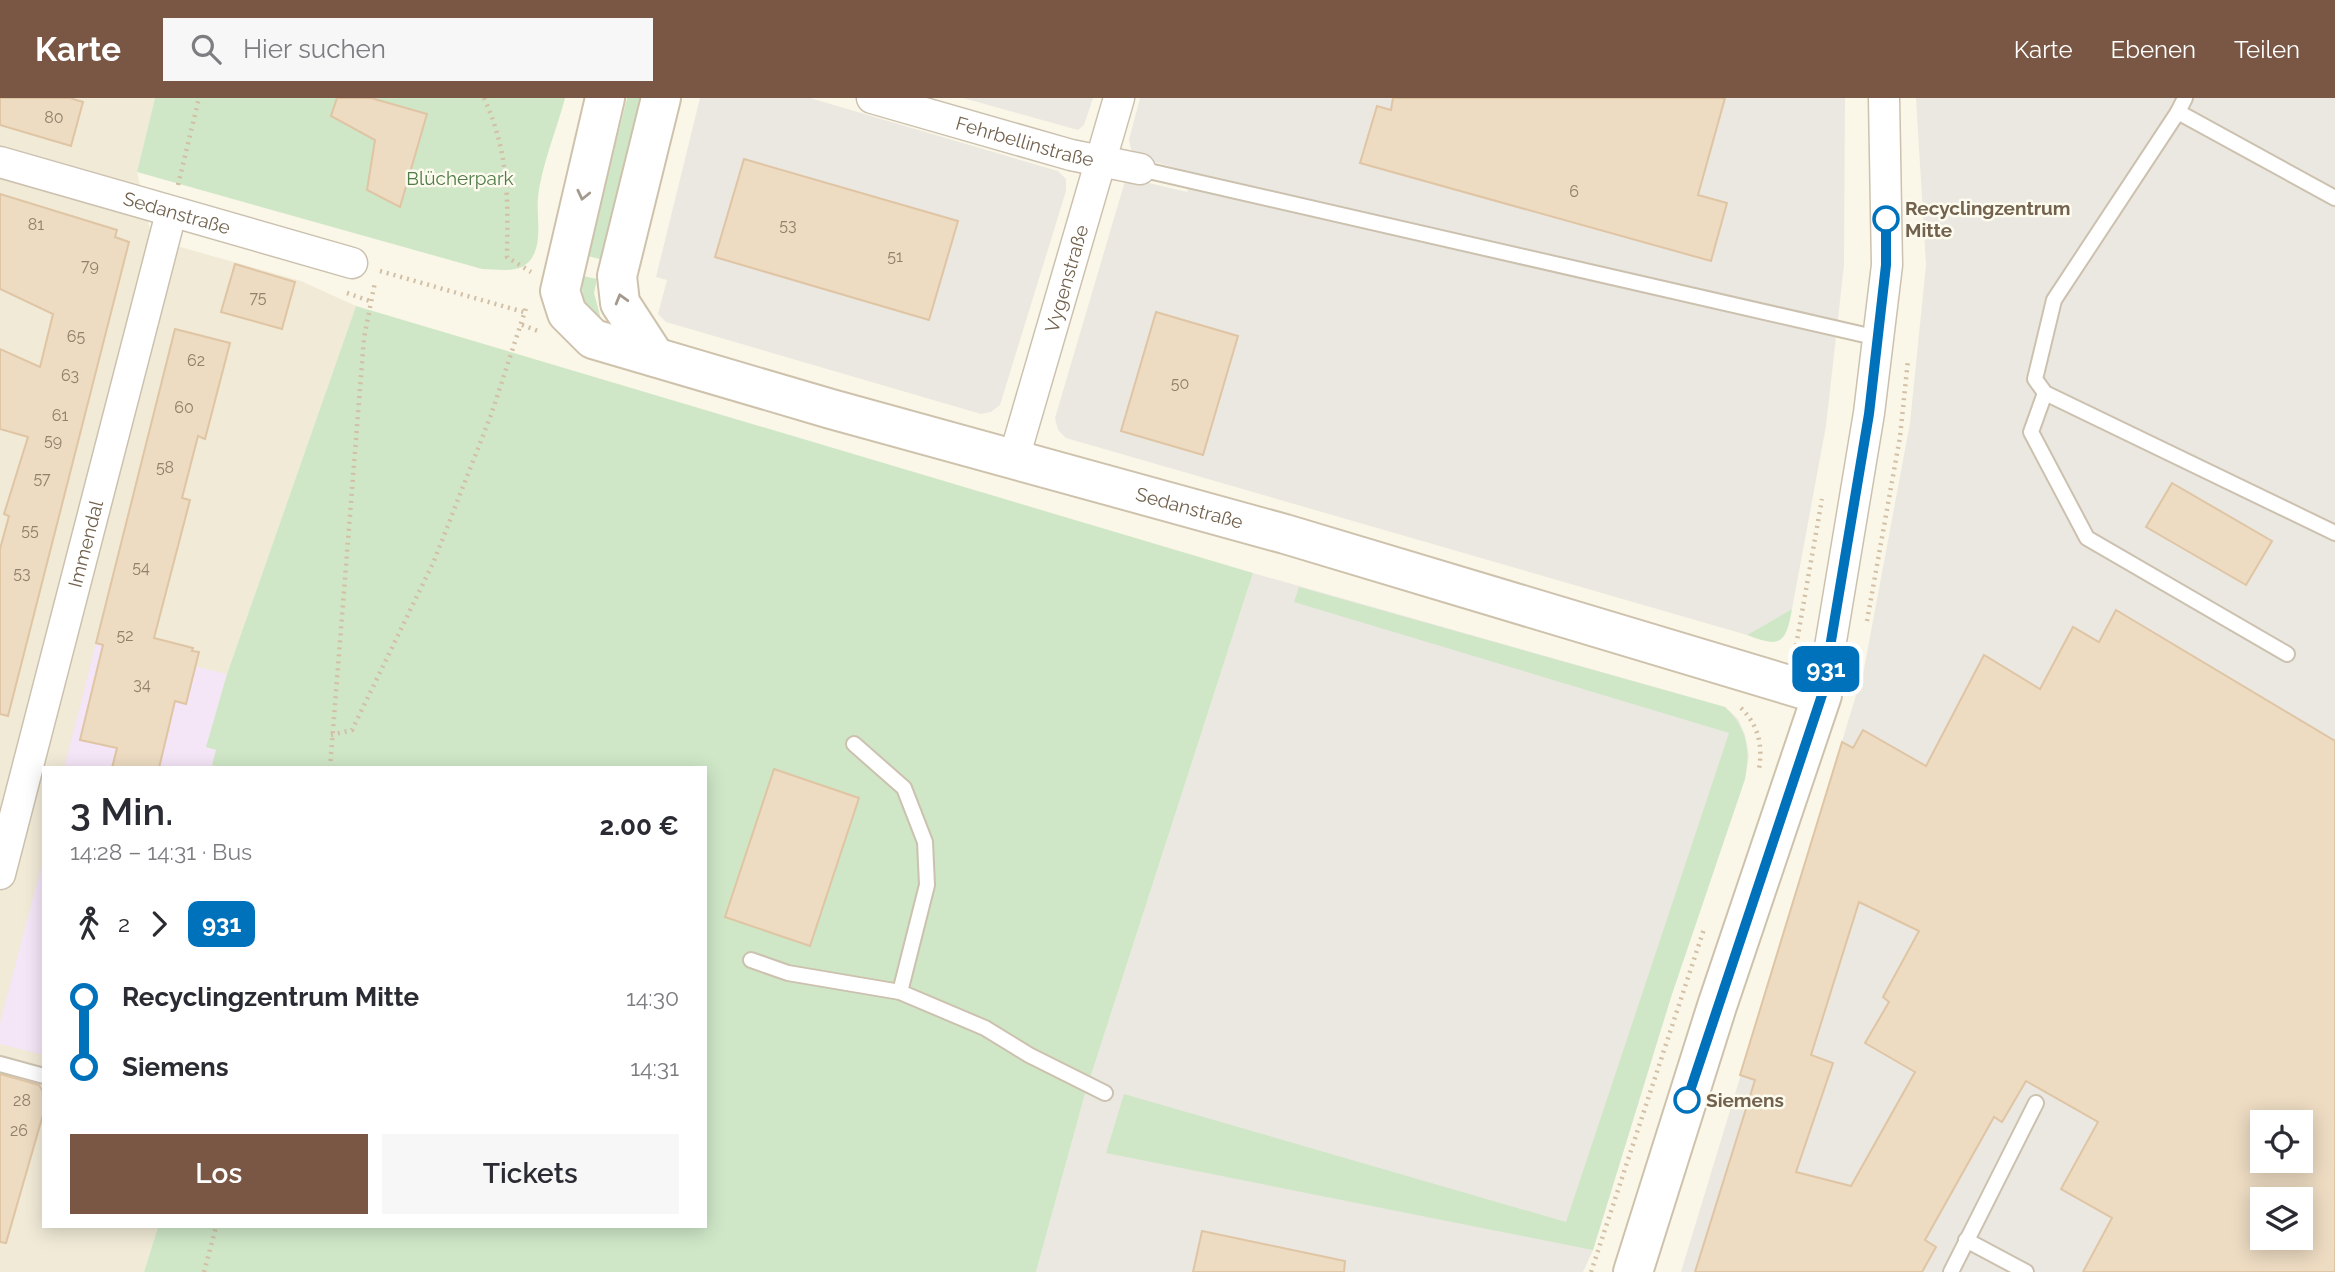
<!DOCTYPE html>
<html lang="de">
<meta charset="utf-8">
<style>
body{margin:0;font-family:Raleway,sans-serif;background:#f7f7f7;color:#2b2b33;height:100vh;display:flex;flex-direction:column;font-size:26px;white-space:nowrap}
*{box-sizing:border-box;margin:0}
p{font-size:23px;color:#7c7c81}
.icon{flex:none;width:38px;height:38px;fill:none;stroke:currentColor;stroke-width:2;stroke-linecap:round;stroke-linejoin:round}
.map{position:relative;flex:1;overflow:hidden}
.details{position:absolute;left:42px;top:668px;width:665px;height:462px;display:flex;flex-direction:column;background:#fff;border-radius:0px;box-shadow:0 4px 18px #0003}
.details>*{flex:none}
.badge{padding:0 14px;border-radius:10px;font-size:24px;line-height:46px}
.tools{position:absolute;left:2250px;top:1012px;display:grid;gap:14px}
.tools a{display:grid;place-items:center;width:63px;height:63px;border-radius:0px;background:#fff;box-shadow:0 4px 18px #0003;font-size:35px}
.map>.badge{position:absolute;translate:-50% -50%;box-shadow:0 0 0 4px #fff}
.legs{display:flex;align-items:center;gap:10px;height:77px;padding:0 28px;font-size:23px}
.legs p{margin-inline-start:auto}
.summary{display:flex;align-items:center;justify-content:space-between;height:119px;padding:0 28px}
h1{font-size:38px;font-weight:600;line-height:52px}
.action{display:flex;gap:14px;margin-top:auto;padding:14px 28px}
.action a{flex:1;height:80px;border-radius:0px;background:#795744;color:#fff;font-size:28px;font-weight:600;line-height:80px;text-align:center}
.action a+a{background:#f7f7f7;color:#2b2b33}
ul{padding:0 28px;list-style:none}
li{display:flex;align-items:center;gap:24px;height:70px;font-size:26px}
li i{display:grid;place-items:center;width:10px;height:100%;margin:0 9px;background:currentColor}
li i::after{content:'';width:18px;height:18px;margin:-9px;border:5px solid;border-radius:50%;background:#fff}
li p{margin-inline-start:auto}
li:first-child i{background:linear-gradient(#0000 50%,currentColor 0)}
li:last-child i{background:linear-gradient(currentColor 50%,#0000 0)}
header{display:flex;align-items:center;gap:42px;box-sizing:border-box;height:98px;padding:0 35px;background:#795744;color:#fff}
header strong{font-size:33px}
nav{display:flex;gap:38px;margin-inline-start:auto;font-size:24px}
.search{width:490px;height:63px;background:#f7f7f7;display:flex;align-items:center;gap:18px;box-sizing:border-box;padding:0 24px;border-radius:0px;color:#7c7c81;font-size:26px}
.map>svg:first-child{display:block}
</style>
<header>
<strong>Karte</strong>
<div class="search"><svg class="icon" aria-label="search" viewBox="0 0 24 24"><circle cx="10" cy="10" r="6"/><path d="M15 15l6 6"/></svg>Hier suchen</div>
<nav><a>Karte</a><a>Ebenen</a><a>Teilen</a></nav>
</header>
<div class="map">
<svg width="2335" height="1174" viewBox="0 0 2335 1174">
<rect width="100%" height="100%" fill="#faf7e8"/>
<path fill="#f1ead7" d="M0,0H155L137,74L152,141L301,183L356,208L227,576L206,649L216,652L212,667L223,670H44V1129H158L144,1174H0Z"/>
<g fill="#ebe8e1" fill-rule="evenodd">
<path d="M700,0H810L1058,73L1066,81V93L1000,307L991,314L981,316L666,224L658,216L667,182L656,179Z"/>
<path d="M963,0H1093L1084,27L1078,32Z"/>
<path d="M1140,0H1845L1844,167L1826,328L1792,511L1747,537L1066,340L1058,332L1055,320L1125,83L1128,80L1187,94L1194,75L1137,59L1131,51L1129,42Z"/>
<path d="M1916,0H2335V1174H1681L1864,571L1910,325L1926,167ZM2263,1024H2301V1062H2263ZM2263,1101H2301V1139H2263Z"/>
<path d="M1253,475L1725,609L1738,621L1745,637L1749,657L1745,681L1671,899L1593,1152L1583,1174H1036L1085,996Z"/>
</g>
<g fill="#f4e5f7">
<path d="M96,545L227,576L206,649L216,652L212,667L223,670H64Z"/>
<path d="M44,758V957L0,946V925Z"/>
</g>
<g fill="#cfe7c7">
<path d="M155,0H565C557,31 541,69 538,100C536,120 545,153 525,167C515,175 494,171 482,171L137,74Z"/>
<path d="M627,0H642L603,162L588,158Z"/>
<path d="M583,178L597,181L594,195L602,225C585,207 580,204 583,178Z"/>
<path d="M356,208L1253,475L1085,996L1036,1174H144L158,1129H705V670H223L212,667L216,652L206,649L227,576Z"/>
<path d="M1299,489L1725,609C1748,630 1750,652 1745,681L1671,899L1593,1152L1106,1055L1124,996L1566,1124L1729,635L1294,504Z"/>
<path d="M1792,511C1786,546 1780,550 1747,537Z"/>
</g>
<g fill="#eddbc2" stroke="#dfc5a4" stroke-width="2" fill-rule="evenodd">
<path d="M0,0H70L83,4L71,48L0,27Z"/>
<path d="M337,0H371L427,16L400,109L367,92L375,42L331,18Z"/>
<path d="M1393,0H1725L1698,97L1727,105L1711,163L1360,65L1377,8L1391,12Z"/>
<path d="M744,61L958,123L929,222L715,159Z"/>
<path d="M0,96L117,132L115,139L129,144L8,618L0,616V451L9,418L4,416L28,339L0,331V251L40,269L53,216L0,191Z"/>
<path d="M235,166L295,184L282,231L221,214Z"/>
<path d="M1156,214L1238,238L1203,357L1121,333Z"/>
<path d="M175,231L230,245L205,341L198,338L182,400L190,402L154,540L193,550L192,553L199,554L186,606L175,603L159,670H112L117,650L80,642L103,547L96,545Z"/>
<path d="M2172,385L2272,443L2246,487L2146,429Z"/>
<path d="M2116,512L2335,643V1174H2083L2112,1120L2061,1091L2098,1024L2026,983L2002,1024L1994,1019L1925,1142L1936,1149L1922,1174H1695L1755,982L1740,977L1842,644L1853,650L1863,632L1926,668L1984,557L2040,591L2073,529L2099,544ZM1859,804L1919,833L1883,899L1889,904L1865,945L1915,974L1851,1088L1796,1074L1833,965L1811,957ZM2263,1024H2301V1062H2263ZM2263,1101H2301V1139H2263Z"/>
<path d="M774,671L859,700L810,848L725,819Z"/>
<path d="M0,976L39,987L44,995V1013L6,1145L0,1144Z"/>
<path d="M1202,1133L1345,1163L1344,1174H1193Z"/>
</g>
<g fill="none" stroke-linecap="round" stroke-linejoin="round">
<g stroke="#ccc1af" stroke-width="18">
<g id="service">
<path d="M2185,0L2178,14L2335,100"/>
<path d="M2178,14L2054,202L2035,281L2045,295L2335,435"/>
<path d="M1140,71L1878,240"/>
<path d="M2045,295L2031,334L2087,440L2287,556"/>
<path d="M854,646L904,690L925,744L927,787L900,894"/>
<path d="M751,862L788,875L900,894L985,930L1029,957L1105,995"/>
<path d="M0,966L44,978"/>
<path d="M1966,1142L2026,1174"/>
<path d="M1951,1174L2036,1005"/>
</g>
</g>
<g stroke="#ccc1af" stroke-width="33">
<g id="minor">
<path id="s1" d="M872,0L1071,57L1140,71"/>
<path id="s2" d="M0,64L352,165"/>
<path id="s3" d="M1014,360L1119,0"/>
<path d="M1822,597L1869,315L1887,167L1884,0"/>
<path id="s4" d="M0,776L171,115"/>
</g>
</g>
<g stroke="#cec2ad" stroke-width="42">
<g id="secondary">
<path id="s5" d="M605,0L560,193L567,215L593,241L831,311L1285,436L1822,597L1717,908L1633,1174"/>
<path d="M655,259L620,205L617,178L661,0"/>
</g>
</g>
<g stroke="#d2bfa5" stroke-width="4.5" stroke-dasharray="2 5" stroke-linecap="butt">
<path d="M484,0C509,55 508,100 507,159L531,174"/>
<path d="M178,87L199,0"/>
<path d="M380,173L527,215"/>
<path d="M347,195L370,203"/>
<path d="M522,227L538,233"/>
<path d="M1867,523L1900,339L1908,262"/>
<path d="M1795,554L1822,401"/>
<path d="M1741,610C1758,627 1763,646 1759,671"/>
<path d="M331,637L352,632L434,463L491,317L527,207"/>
<path d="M330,670L364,240L375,184"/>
<path d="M204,1174L216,1129"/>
<path d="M1591,1174L1704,831"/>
</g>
<use href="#service" stroke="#fff" stroke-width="14"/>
<use href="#minor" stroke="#fff" stroke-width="30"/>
<use href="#secondary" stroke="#fff" stroke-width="38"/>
</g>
<defs><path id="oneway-chevron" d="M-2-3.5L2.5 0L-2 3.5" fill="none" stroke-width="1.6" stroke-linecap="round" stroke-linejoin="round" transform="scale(1.75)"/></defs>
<g stroke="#a3998c">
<use href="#oneway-chevron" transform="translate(583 97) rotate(103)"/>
<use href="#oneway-chevron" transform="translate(621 201) rotate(-106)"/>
</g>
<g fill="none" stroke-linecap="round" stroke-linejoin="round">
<g stroke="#fff" stroke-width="16">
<path id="line-1" d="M1687,1002L1822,597L1869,316L1886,167V121"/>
</g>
<use href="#line-1" stroke="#0072bc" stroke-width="10"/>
</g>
<g fill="#fff" stroke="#0072bc" stroke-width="3.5">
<circle cx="1886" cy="121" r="12"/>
<circle cx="1687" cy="1002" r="12"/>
</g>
<g text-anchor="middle" stroke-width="5" stroke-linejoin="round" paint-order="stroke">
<g font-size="16" fill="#91806b">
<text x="54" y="25">80</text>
<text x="1574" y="99">6</text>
<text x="36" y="132">81</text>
<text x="788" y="133">53</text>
<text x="895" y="164">51</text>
<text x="90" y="173">79</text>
<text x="258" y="205">75</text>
<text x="76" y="244">65</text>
<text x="196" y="268">62</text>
<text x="70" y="283">63</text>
<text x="1180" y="291">50</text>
<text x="184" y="315">60</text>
<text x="60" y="323">61</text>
<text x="53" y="348">59</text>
<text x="165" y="375">58</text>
<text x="42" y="386">57</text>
<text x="30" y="438">55</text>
<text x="141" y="475">54</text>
<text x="22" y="481">53</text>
<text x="125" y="543">52</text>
<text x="142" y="592">34</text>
<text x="22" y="1008">28</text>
<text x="19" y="1038">26</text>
</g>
<g font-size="19" fill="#72624e" stroke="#fdfaee">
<text dy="7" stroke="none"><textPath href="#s1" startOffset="159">Fehrbellinstraße</textPath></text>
<text dy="7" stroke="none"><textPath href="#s2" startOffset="184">Sedanstraße</textPath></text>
<text dy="7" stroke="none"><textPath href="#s3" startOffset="187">Vygenstraße</textPath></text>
<text dy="7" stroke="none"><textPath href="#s5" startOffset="878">Sedanstraße</textPath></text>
<text dy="7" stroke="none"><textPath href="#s4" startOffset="341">Immendal</textPath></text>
</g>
<g font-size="19" fill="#507c4a" stroke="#fdfaee">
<text x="460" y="87">Blücherpark</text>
</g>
<g font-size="19" font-weight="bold" fill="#72624e" stroke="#fdfaee" text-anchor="start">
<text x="1905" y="117">Recyclingzentrum<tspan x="1905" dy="22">Mitte</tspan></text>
<text x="1706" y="1009">Siemens</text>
</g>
</g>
</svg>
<div class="tools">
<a><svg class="icon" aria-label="locate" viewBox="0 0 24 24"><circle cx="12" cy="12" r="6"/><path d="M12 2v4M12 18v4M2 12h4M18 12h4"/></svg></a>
<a><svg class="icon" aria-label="layers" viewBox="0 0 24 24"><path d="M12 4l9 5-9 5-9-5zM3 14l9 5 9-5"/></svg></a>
</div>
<b class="badge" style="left:1826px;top:571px;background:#0072bc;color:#fff">931</b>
<section class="details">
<div class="summary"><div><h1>3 Min.</h1><p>14:28 – 14:31 · Bus</p></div><b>2.00 €</b></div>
<div class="legs"><svg class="icon" aria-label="walk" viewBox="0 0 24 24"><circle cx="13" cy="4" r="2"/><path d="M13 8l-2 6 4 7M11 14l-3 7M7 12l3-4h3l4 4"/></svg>2<svg class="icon" aria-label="forward" viewBox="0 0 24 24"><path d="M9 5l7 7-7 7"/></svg><b class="badge" style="background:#0072bc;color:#fff">931</b></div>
<ul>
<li><i style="color:#0072bc"></i><b>Recyclingzentrum Mitte</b><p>14:30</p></li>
<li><i style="color:#0072bc"></i><b>Siemens</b><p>14:31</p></li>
</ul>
<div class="action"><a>Los</a><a>Tickets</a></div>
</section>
</div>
